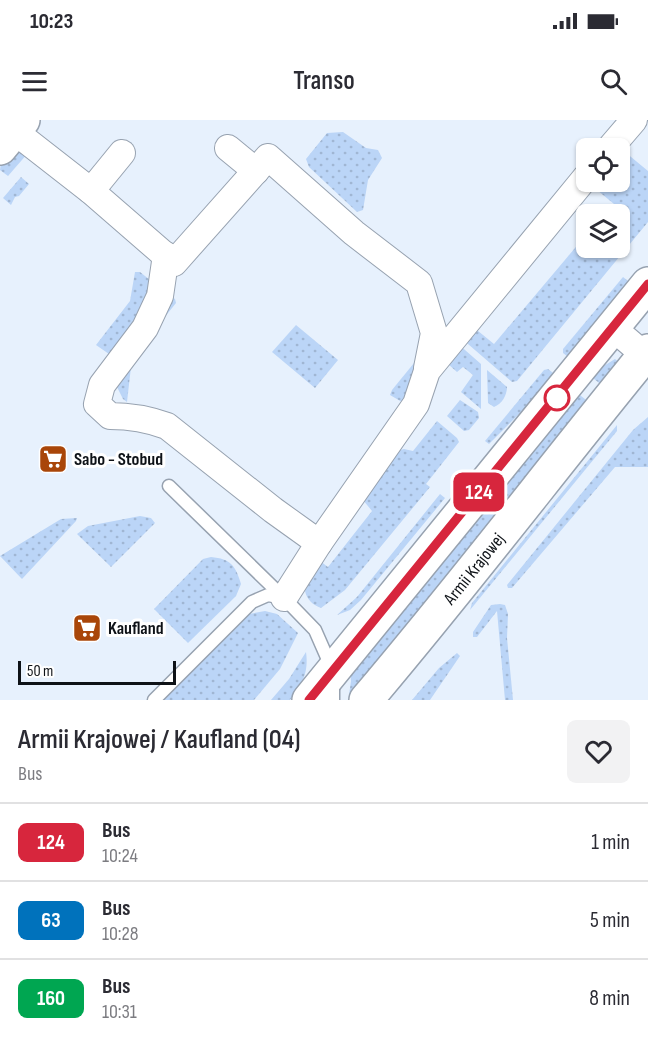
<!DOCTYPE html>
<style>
body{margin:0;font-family:"Sofia Sans Condensed",sans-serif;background:#f2f2f3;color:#2b2b33;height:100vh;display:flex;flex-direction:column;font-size:22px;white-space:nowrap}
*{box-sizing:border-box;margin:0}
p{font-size:20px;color:#7c7c81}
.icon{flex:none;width:33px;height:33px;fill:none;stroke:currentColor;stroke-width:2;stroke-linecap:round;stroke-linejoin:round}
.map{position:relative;height:580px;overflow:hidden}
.details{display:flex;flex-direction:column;background:#fff;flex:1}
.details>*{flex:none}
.badge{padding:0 12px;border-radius:9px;font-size:21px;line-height:39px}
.buttons{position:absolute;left:576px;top:18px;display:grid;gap:12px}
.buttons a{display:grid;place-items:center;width:54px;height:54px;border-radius:9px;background:#fff;box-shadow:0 2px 4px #0004;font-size:30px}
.scale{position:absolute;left:18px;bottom:15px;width:158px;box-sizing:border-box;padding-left:6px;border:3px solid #0e1217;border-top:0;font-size:16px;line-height:21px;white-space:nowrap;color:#0e1217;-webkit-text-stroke:4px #fff;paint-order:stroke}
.map>.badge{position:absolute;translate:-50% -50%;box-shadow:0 0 0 3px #fff}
.round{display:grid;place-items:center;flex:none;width:63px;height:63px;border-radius:9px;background:#f2f2f3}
.overview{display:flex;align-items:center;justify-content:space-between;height:102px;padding:0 18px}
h1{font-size:28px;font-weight:600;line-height:45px}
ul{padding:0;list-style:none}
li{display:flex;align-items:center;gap:18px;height:78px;padding:0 18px;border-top:2px solid #e1e1e2}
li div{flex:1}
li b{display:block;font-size:22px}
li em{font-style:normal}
li .badge{min-width:66px;font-weight:700;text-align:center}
.status{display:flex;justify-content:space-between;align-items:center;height:42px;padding:0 30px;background:#fff;direction:ltr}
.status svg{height:16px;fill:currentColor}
header{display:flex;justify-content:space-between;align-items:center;height:78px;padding:0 18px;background:#fff;font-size:27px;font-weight:600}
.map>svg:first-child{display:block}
</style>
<div class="status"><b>10:23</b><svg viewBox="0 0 49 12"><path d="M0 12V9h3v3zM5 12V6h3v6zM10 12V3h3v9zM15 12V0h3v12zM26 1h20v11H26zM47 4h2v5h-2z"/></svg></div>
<header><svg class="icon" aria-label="menu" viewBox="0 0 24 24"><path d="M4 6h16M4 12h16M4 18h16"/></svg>Transo<svg class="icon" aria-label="search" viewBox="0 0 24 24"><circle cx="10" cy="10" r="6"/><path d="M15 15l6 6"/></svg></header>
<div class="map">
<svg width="648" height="580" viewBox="0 0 648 580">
<defs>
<pattern id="grass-dots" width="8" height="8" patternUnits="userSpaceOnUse" patternTransform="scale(1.5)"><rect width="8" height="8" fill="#bbd5f7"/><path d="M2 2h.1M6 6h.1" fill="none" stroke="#a0b6d3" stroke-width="1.8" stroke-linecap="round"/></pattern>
</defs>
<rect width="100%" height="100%" fill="#e7f1fd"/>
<g fill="url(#grass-dots)">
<path d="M343,12L366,28L378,30L382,38L368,60L363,90L357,92L309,47L306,39L327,13Z"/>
<path d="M619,27L648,51V102L517,261L512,262L461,218L472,206L494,224L586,115V128H620V94H605L614,84L591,65L594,62H606L611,65L615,62H620V56L627,47L620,41Z"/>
<path d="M21,32L28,33L8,56L0,50L1,43L16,33Z"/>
<path d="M21,57L29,64L19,76L15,77L11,85L3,78Z"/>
<path d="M135,152H140L150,160C145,192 128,209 109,234L96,225L130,181Z"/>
<path d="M623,157L633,165L572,240L563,233V229Z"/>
<path d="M165,172L175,179L176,183L132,238L127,282L123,279L115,263Z"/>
<path d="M296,205L338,240L315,268L272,232Z"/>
<path d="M457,223L481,244V289L461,272L473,255L463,247L457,252L448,244Z"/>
<path d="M615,239L620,243L603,266L589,255Z"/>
<path d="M414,243L412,274L402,282L390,275L392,270Z"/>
<path d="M548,249L557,256L489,324L485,321L544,250Z"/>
<path d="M487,250L507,267C507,275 502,284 494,287L488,283Z"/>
<path d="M576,272L590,283L351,577L349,575L351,561L350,549Z"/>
<path d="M460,280L478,292L479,298L469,310L464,311L447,296Z"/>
<path d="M648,297V347H615L512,468H508L507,465L633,310Z"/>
<path d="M437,301L457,318L459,322L426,364L430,367L345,470L321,488C313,485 307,480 305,471L320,441L328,447L372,391L363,380L396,331L404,329L413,331Z"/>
<path d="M617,305V311L470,490L472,483Z"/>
<path d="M440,374L445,378L361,480L350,490L337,495L357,477Z"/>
<path d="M140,396L151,398L155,403L111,447L77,414L88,406Z"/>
<path d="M77,398L76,401L22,459L0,436L61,399Z"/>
<path d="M211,437C231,439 235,445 241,464L236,476L188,523L154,489L203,439Z"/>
<path d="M500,484L505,485L508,494L507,518L513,580H505L497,491L477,517H473V512L491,485Z"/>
<path d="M265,491L277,494L298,513L280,549L254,580H160L249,494Z"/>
<path d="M306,532C309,553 302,564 290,580H271L289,559Z"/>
<path d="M457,533L460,536L430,580H412L439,548Z"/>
</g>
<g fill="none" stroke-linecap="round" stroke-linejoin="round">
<g stroke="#97a2b0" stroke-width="15">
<g id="lane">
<path d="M169,366L283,477"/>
<path d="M154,580L252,482L268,475L284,478L315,510L333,551V580"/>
</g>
</g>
<g stroke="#97a2b0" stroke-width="28">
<g id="street">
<path d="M0,0L91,71L174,143L268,37L354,113L419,163L434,213L427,248"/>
<path d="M228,28L256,51"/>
<path d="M610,28L634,0"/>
<path d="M91,71L122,33"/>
<path d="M166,135L160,176L145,208L102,265L97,284L110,296C131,296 148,299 167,306L273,390L319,423L416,284L427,251L586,57"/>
<path d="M613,208L648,238"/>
<path d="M284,478L319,423"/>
</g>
</g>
<g stroke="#97a2b0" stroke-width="36">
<g id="secondary">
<path d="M0,28L23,0"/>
<path d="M309,580L648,164"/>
<path id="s1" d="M366,580C463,466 553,347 648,231"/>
</g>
</g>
<use href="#lane" stroke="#fff" stroke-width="12"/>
<use href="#street" stroke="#fff" stroke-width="26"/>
<use href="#secondary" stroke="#fff" stroke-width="33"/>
</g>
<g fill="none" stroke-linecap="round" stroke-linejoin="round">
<g stroke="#fff" stroke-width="14">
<path id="line" d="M309,580L648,164"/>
</g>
<use href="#line" stroke="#d7263d" stroke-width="9"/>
</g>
<defs>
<g id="supermarket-square" transform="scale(1.5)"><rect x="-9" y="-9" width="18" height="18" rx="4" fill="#a94609" stroke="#fff"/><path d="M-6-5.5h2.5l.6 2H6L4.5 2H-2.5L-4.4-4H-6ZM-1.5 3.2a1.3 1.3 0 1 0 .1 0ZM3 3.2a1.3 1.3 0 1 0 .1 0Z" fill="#fff"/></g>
</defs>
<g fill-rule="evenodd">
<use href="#supermarket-square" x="53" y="339"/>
<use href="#supermarket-square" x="87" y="508"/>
</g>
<circle fill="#fff" stroke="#d7263d" stroke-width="3" cx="557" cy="278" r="12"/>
<g text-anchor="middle" stroke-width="6" stroke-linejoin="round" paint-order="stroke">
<g font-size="18" font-weight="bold" fill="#0e1217" stroke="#fff" text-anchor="start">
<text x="74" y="345">Sabo - Stobud</text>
<text x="108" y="514">Kaufland</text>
</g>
<g font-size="18" fill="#0e1217" stroke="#fff">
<text dy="6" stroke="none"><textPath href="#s1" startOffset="170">Armii Krajowej</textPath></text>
</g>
</g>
</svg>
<div class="buttons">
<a><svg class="icon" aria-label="locate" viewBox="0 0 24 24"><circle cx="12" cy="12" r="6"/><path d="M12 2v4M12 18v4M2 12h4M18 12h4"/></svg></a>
<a><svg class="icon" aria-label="layers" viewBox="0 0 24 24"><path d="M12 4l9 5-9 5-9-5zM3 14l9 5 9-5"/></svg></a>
</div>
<div class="scale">50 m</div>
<b class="badge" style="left:479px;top:372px;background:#d7263d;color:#fff">124</b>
</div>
<section class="details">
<div class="overview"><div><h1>Armii Krajowej / Kaufland (04)</h1><p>Bus</p></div><a class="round"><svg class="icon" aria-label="heart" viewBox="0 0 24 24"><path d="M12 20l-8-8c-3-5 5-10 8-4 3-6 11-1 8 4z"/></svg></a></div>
<ul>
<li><span class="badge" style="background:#d7263d;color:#fff">124</span><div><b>Bus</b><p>10:24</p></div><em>1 min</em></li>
<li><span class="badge" style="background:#0072bc;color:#fff">63</span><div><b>Bus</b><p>10:28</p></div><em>5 min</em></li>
<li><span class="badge" style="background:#00a651;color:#fff">160</span><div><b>Bus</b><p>10:31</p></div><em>8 min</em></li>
</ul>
</section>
